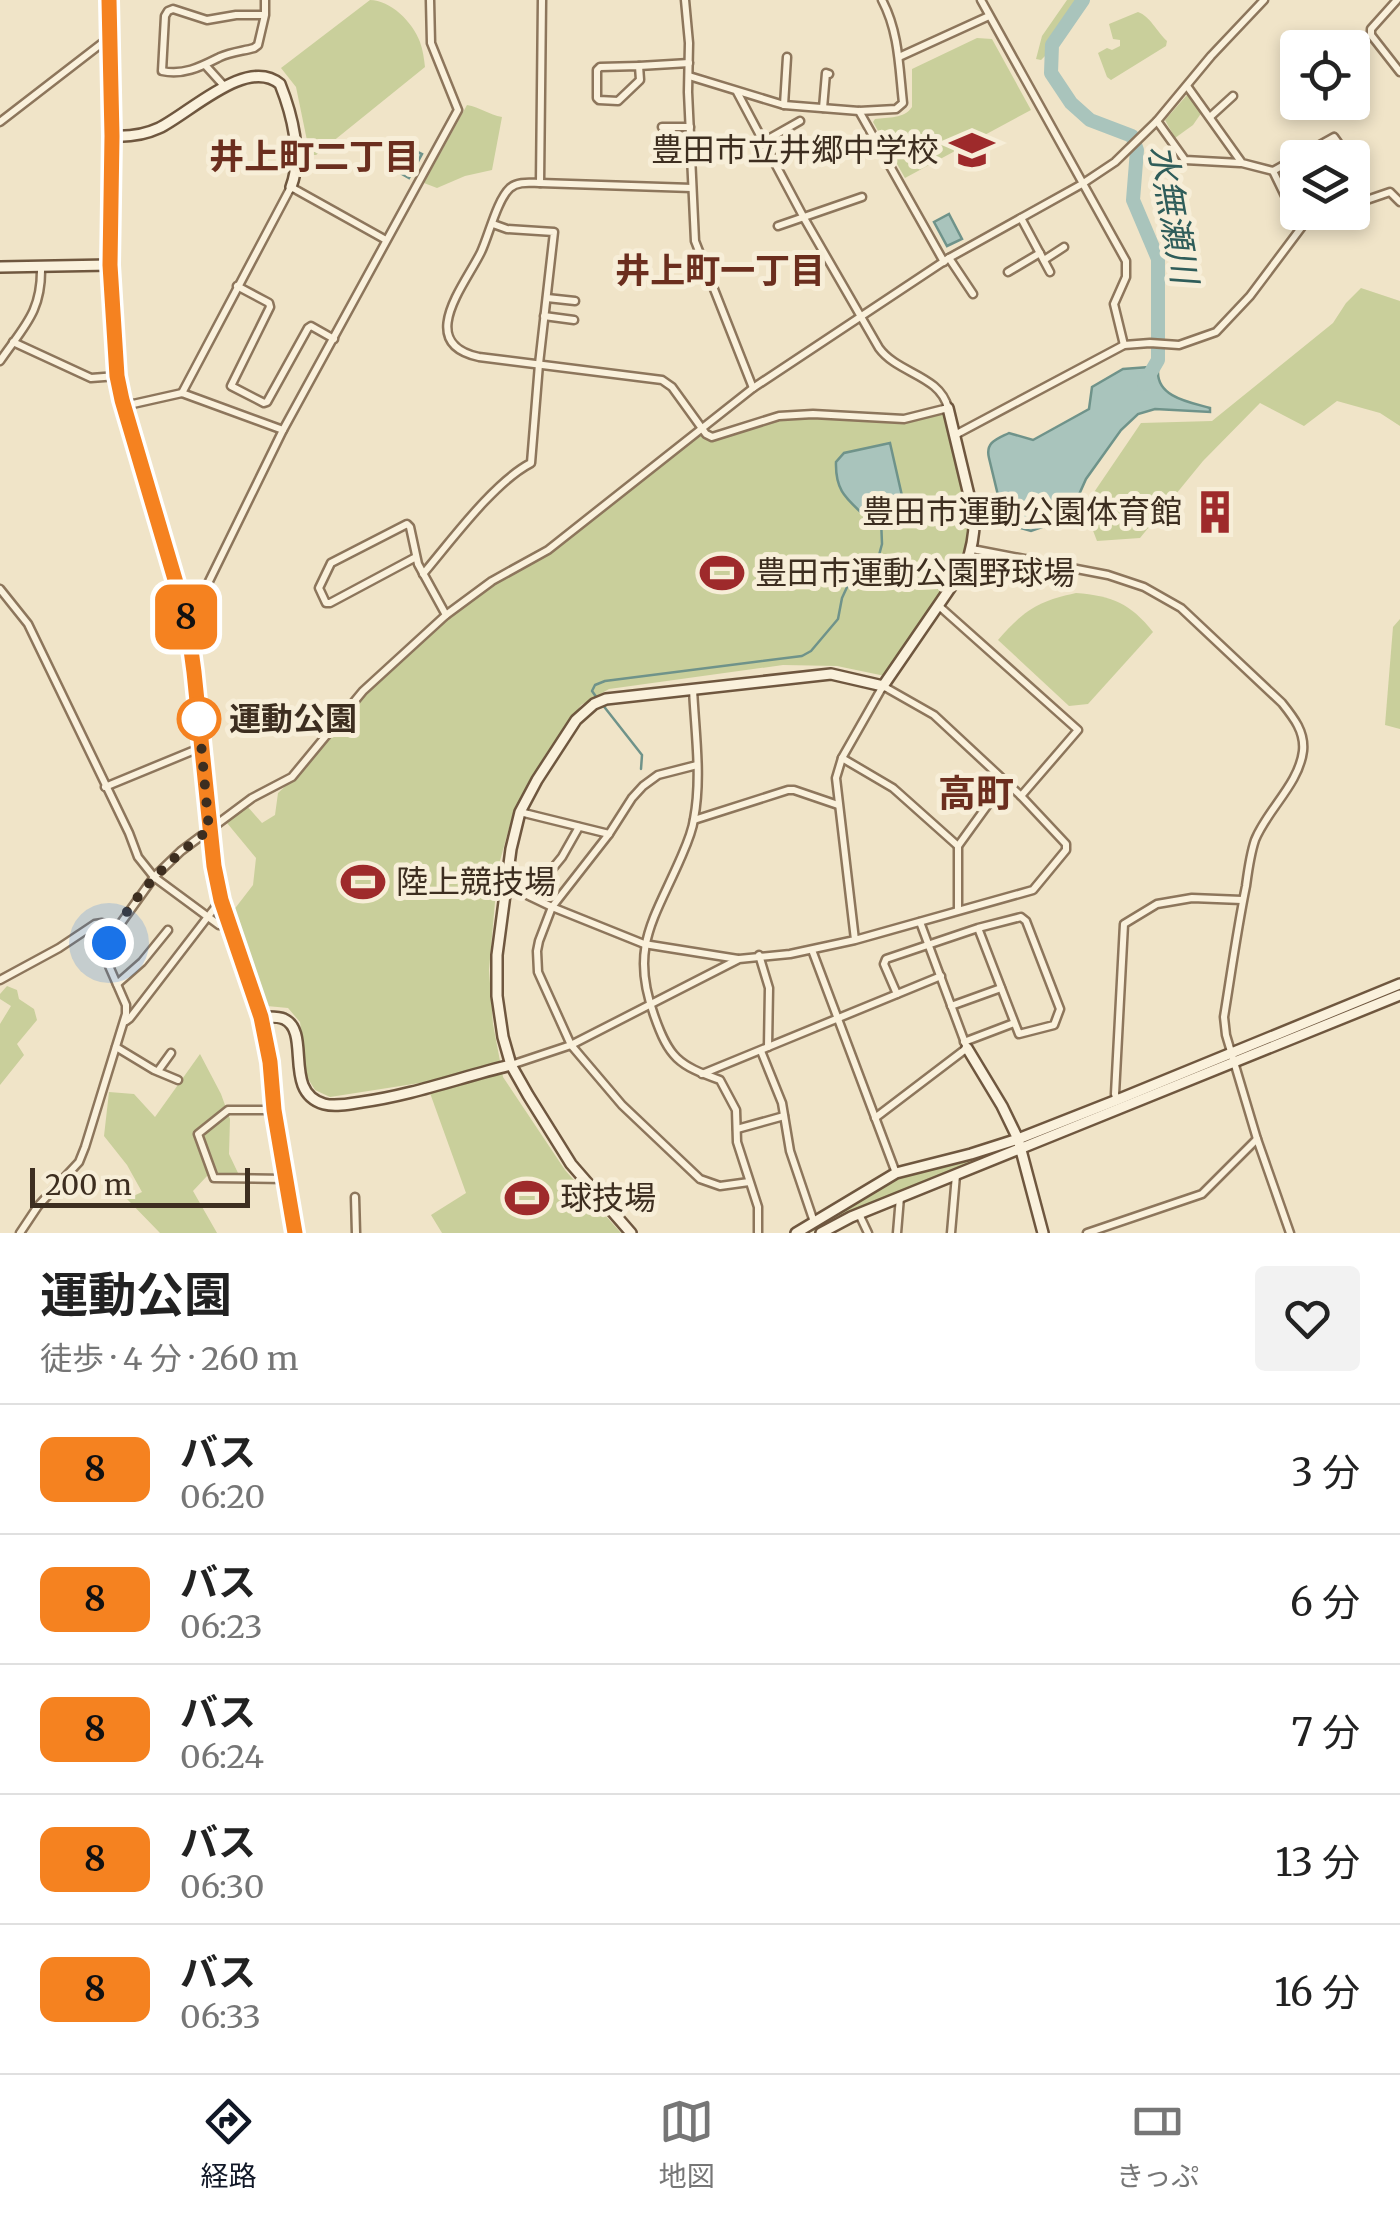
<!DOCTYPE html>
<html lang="ja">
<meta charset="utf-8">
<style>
body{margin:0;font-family:Merriweather,"Noto Sans JP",serif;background:#f2f2f2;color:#222;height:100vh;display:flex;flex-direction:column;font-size:38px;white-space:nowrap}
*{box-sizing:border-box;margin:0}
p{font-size:32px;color:#767676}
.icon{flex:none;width:55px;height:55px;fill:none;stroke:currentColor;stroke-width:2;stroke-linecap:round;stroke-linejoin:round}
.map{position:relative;height:1233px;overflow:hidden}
.side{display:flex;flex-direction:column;background:#fff;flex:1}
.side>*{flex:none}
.badge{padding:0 20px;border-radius:15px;font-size:35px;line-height:65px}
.controls{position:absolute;left:1280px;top:30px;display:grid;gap:20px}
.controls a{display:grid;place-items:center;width:90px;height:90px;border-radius:10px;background:#fff;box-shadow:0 5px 15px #0003;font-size:50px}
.scale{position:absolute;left:30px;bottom:25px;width:220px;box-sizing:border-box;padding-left:10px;border:5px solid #3d2e20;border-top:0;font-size:28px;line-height:35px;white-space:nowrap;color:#3d2e20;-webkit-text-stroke:8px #f7eed8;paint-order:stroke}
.you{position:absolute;width:50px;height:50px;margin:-25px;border:8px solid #fff;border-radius:50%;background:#1a73e8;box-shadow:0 0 0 15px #1a73e833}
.map>.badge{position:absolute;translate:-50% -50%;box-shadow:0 0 0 5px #fff}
.round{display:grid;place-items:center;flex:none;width:105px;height:105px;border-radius:10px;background:#f2f2f2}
.head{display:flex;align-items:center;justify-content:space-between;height:170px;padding:0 40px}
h1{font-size:48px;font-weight:700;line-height:75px}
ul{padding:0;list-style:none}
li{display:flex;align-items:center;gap:30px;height:130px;padding:0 40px;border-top:2px solid #e0e0e0}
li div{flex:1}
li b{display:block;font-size:38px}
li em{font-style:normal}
li .badge{min-width:110px;font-weight:700;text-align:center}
.dock{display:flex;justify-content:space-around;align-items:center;height:140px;border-top:2px solid #e0e0e0;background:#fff;font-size:28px;color:#767676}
.dock a{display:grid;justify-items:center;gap:5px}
.dock .on{color:#111827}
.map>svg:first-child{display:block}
</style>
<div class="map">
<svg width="1400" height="1233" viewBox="0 0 1400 1233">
<rect width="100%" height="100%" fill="#f0e4c8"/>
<g fill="#c9cf9b">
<path d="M370,0C390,0 413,22 420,42C423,50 424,59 425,67L316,155H310L296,87L281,68Z"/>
<path d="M1067,0H1081L1055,35L1047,54L1041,60L1036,59L1042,36Z"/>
<path d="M1138,12C1150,16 1157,32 1167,41L1166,46L1111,80L1107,77L1098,53L1107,48L1112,50L1120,46V40L1113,39L1109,24Z"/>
<path d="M977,38L992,39L1031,110L905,178L873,122L875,119C888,117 904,119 912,107V69Z"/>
<path d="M1187,95H1191L1202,112L1193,125L1175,138L1165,120Z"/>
<path d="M467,105C480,107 489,115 502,117L492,170L465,176L437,188L424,183Z"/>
<path d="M1361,288L1400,301V426L1380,413L1337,401L1304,426L1260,403L1203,461L1140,538L1097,541L1084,507L1141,423L1212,421L1333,323L1346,303Z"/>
<path d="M947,414L971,524L964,559L885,676L837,666L783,665L609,689L581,705L545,755L514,810L498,868L489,970L493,1024L503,1077L565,1170L621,1233H442L431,1215L466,1193L426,1082L330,1097L315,1090L307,1077L300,1022L288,1008L267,1006L233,911L253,885L256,858L227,823L247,806L262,823L275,815L278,793L305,768L366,693L450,614L500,580L553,552L700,433L708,439L785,417L899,416Z"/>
<path d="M1076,593C1112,596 1130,603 1153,632L1088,704L1069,706L998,640C1023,611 1038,601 1076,593Z"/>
<path d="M1400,619V729L1385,725L1393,627Z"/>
<path d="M7,986L17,990L19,999L34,1009L37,1020L17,1044L24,1055L0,1085V1024L11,1006L0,999V994Z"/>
<path d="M200,1054L221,1094L230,1119L229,1154L238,1173L207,1176L193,1191L217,1233H160L127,1199L142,1192L127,1165L104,1136L109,1092L134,1094L155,1117Z"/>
<path d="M1004,1149L1005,1152C957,1171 908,1189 860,1210C845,1216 818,1233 803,1233L893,1180L916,1171Z"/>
</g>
<g fill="#a9c4bc" stroke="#6f938a" stroke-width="2.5">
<path d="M408,147L422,154L409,178L395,170Z"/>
<path d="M949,214L962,239L947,246L934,222Z"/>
<path d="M1149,367L1158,371C1157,397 1189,402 1210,408V412L1155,409L1138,414L1121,430L1086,479L1077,499L1066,513L1051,524L1031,531L1010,525L1003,516L989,458C985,442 997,439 1009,433L1033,440L1089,409L1092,387L1123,369Z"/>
<path d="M890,443L905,509L895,516L870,521C849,500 835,494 836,462L844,453Z"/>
</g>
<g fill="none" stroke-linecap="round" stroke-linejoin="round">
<g stroke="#6f938a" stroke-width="2.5">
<path d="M597,698L592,691L595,685L605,681L802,656L811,651L838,619L842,598L848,585L878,559L882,544L881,519"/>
<path d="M602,704L642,755L641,769"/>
</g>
<path stroke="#a9c4bc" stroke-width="14" d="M1083,0L1052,45L1051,73L1071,103L1090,120L1132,136L1137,150L1133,200L1158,259V360L1144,384"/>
<g stroke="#8d765c" stroke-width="11">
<g id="street">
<path d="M265,0V15L258,45L254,48C243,51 231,52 220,57C202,66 184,76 162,71L165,16L168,11L173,9L207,20L236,15H265"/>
<path d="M685,0L689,43L688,92L695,241L753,388"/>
<path d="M981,0L1126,261V277L1114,304L1124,345"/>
<path d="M1397,0L1371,29V35L1400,72"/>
<path d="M899,57L989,16"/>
<path d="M206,66L225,87"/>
<path d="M639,66L640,80L618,101L599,100L597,98V70L600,67Z"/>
<path d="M639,66L689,63"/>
<path d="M689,76L784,105L859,111L896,109L903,103C899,67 899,32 882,0"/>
<path d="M1187,86L1242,163L1273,171L1292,210L1304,224"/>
<path d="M784,105L787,57"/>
<path d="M823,108L826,73L829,74"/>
<path d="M859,111L944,262"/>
<path d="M1210,117L1233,96"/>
<path d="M1157,121L1185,160L1240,163"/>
<path d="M0,122L110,37"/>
<path d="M662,127H690"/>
<path d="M763,142L800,121"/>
<path d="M1352,162L1360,173"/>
<path d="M1273,171L1334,137L1349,158"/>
<path d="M540,183L542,0"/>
<path d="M692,188L540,183C530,183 518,181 510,188C497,200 489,235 481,252C465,285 415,343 479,357L662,380L672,387L706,434L712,437L779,416L813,414L904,419L948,408C940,375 898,374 879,348L804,218L737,92"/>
<path d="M1352,205L1390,192L1400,202"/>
<path d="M1021,218L1050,272"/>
<path d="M778,226L862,197"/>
<path d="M949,258L973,294"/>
<path d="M1044,260L1064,247"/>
<path d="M1008,272L1040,253"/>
<path d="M237,286L269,303L270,307L231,386L264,403L267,402L308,328L311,326L334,339"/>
<path d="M547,298L575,301"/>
<path d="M544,316L574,320"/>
<path d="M13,342L91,378L117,376"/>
<path d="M0,361C24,326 42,312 41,267"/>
<path d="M182,393L291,187L386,240"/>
<path d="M123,400L133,404L182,393L283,430"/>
<path d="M955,435L1124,345L1150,343L1179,345L1216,332L1250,296L1304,224L1309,220L1330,212"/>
<path d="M972,549L1108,575L1144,587L1181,608L1282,703C1294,718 1305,732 1303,751C1299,784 1267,810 1255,840C1250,855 1248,871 1246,886C1237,930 1231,974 1224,1017L1226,1035L1257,1139L1290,1233"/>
<path d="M416,557L330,603H326L319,588L331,563L407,524L410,527L418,564L446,615"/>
<path d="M423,574C451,541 494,482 531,463L539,364L554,232L507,229L493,224"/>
<path d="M0,589L28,624L129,833L138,857L154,877L219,925L230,926"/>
<path d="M939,606L1078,730L1021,796"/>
<path d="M188,619L194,612L283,430L458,110L431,43L430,0"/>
<path d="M693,689C695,732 702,777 694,819C692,834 685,848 679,862C653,921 630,949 654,1015C669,1058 678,1065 720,1080L736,1110L737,1142L758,1207V1233"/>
<path d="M842,758L893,788L958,846"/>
<path d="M697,765L658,775L643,786L632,798L609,834L552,907L539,941L537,951L538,972L571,1045L622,1105L700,1179L720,1186L749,1182"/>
<path d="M105,787L202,747"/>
<path d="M520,812L609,834"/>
<path d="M694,820L788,790H794L838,805"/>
<path d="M506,885L552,907L644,944L738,959"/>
<path d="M530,896L562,857L579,827"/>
<path d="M958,910V846L1005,781"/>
<path d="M812,950L896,1173"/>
<path d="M759,955L769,988L768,1047"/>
<path d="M0,980L59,948L95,924L102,923L116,930"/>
<path d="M117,984L142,962L168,930"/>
<path d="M897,994L884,964L886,959L978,928L1021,917L1026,921L1060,1009L1054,1025L1019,1034L978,928"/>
<path d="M951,1006L1001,988"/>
<path d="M126,1021L130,1018L220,901"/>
<path d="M964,1042L1014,1023"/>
<path d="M116,1047L154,1070L178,1080"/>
<path d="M761,1051L782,1103L790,1151L814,1222"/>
<path d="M511,1065L571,1045L739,959L790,954L855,940L1033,890L1066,850V844L1021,796L934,715L883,686L842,758L836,778L855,940"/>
<path d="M158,1071L171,1053"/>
<path d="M702,1074L941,976"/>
<path d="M1117,1100L1115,1094L1124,924L1157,904L1192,898L1242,900"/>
<path d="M274,1110H228L198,1134L214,1178L286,1179"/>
<path d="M875,1118L967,1048L920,922"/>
<path d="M737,1129L784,1116"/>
<path d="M355,1197L356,1233"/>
<path d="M859,1214L868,1233"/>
<path d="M20,1233L38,1206L79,1162L85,1147L126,1014V1005L109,966L107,959L109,943L116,930L154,877L181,851L252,798L292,777L363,691L446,615L492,581L548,550L753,388L949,258L1082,184L1115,162L1157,121L1211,56L1264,0"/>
<path d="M897,1233L900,1197"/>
<path d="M951,1233L956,1175"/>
<path d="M1087,1233L1202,1194L1257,1139"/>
</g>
</g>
<g stroke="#6f573f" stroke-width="14">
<g id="secondary">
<path d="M109,0L112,136L110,265L117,376L134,442L187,620L194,672L214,866L221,900L261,1017L270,1062L274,1110L295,1233"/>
<path d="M112,136C128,137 144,135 159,128C190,113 247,56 280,84C292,114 303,156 291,187"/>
<path d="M0,267L110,265"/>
<path d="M261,1017C268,1017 278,1016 284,1019C312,1032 282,1092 324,1104C335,1107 350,1104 362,1102C413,1095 461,1077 511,1065"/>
<path d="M967,1048L1002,1106L1018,1139L1043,1233"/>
<path d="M631,1233L571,1164L528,1095L511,1065L503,1037L497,996V955L511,849L520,812L537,780L576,720L594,704L606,699L831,674L883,686L966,565C972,548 975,534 974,516L948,408"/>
<path d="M796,1233L896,1173L971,1154L1018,1139L1117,1100L1400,984"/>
<path d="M821,1233L851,1217L1400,995"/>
</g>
</g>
<use href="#street" stroke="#faf1dc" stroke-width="6"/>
<use href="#secondary" stroke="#faf1dc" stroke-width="9"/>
</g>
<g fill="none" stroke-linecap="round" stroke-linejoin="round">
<g stroke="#fff" stroke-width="22">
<path id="line" d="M109,0L112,136L110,265L117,376L122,400L187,620L194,672L214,866L221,900L261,1017L270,1062L274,1110L295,1233"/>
</g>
<use href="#line" stroke="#f58220" stroke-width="15"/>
<path stroke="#3d2e20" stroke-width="10" stroke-dasharray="0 18" d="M109,943C131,897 168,860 209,830L198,710L199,719"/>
</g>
<defs>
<g id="school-bare" transform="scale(3.45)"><path d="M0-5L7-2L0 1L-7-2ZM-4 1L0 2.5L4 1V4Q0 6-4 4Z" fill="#9e2a2b" stroke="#f7eed8" stroke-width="2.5" paint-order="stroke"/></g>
<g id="building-bare" transform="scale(3.45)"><path d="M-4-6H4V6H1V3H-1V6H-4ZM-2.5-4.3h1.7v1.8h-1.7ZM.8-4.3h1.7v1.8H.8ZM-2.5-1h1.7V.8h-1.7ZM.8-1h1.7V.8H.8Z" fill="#9e2a2b" stroke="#f7eed8" stroke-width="2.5" paint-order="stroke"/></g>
<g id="stadium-bare" transform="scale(3.45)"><path d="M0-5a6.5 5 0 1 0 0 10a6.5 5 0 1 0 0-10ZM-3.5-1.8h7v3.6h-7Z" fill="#9e2a2b" stroke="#f7eed8" stroke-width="2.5" paint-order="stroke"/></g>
</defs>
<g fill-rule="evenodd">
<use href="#school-bare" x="972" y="150"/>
<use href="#building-bare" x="1215" y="512"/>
<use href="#stadium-bare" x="722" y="573"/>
<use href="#stadium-bare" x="363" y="882"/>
<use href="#stadium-bare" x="527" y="1198"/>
</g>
<circle fill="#fff" stroke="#f58220" stroke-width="5" cx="199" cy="719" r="20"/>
<g text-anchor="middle" stroke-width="10" stroke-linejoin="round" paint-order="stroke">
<g font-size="32" fill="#3d2e20" stroke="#f7eed8" text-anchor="start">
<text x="939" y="161" text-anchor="end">豊田市立井郷中学校</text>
<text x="1182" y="523" text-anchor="end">豊田市運動公園体育館</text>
<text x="755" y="584">豊田市運動公園野球場</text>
<text x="396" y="893">陸上競技場</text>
<text x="560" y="1209">球技場</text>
</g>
<g font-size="32" font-weight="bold" fill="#3d2e20" stroke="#f7eed8" text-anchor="start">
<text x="229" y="730">運動公園</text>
</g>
<g font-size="35" font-weight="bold" fill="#6b2e1e" stroke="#f7eed8">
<text x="314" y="169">井上町二丁目</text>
<text x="720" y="283">井上町一丁目</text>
</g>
<g font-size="35" font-style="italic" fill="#2f5d5a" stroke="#f7eed8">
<text transform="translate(1173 214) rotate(80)" y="12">水無瀬川</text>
</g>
<g font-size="38" font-weight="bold" fill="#6b2e1e" stroke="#f7eed8">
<text x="976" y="807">高町</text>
</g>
</g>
</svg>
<div class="controls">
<a><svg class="icon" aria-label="locate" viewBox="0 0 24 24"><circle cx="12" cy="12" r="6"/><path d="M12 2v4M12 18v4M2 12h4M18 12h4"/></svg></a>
<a><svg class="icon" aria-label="layers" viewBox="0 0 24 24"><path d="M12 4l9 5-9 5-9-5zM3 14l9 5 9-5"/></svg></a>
</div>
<div class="scale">200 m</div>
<div class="you" style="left:109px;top:943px"></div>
<b class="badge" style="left:186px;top:617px;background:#f58220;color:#111">8</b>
</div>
<section class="side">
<div class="head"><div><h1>運動公園</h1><p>徒歩 · 4 分 · 260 m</p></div><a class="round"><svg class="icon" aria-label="heart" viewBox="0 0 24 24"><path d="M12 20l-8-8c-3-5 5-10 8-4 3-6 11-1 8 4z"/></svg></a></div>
<ul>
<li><span class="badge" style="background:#f58220;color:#111">8</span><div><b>バス</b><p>06:20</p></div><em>3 分</em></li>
<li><span class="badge" style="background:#f58220;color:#111">8</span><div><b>バス</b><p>06:23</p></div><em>6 分</em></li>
<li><span class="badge" style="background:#f58220;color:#111">8</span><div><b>バス</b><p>06:24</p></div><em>7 分</em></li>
<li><span class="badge" style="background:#f58220;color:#111">8</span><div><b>バス</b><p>06:30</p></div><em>13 分</em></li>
<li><span class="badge" style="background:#f58220;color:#111">8</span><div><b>バス</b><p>06:33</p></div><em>16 分</em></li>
</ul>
</section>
<nav class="dock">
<a class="on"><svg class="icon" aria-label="directions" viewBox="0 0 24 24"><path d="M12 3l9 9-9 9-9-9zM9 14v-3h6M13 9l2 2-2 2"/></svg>経路</a>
<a><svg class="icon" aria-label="map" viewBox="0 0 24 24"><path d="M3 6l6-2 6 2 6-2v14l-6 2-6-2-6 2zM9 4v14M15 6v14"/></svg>地図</a>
<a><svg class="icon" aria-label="tickets" viewBox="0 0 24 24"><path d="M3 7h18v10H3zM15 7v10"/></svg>きっぷ</a>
</nav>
